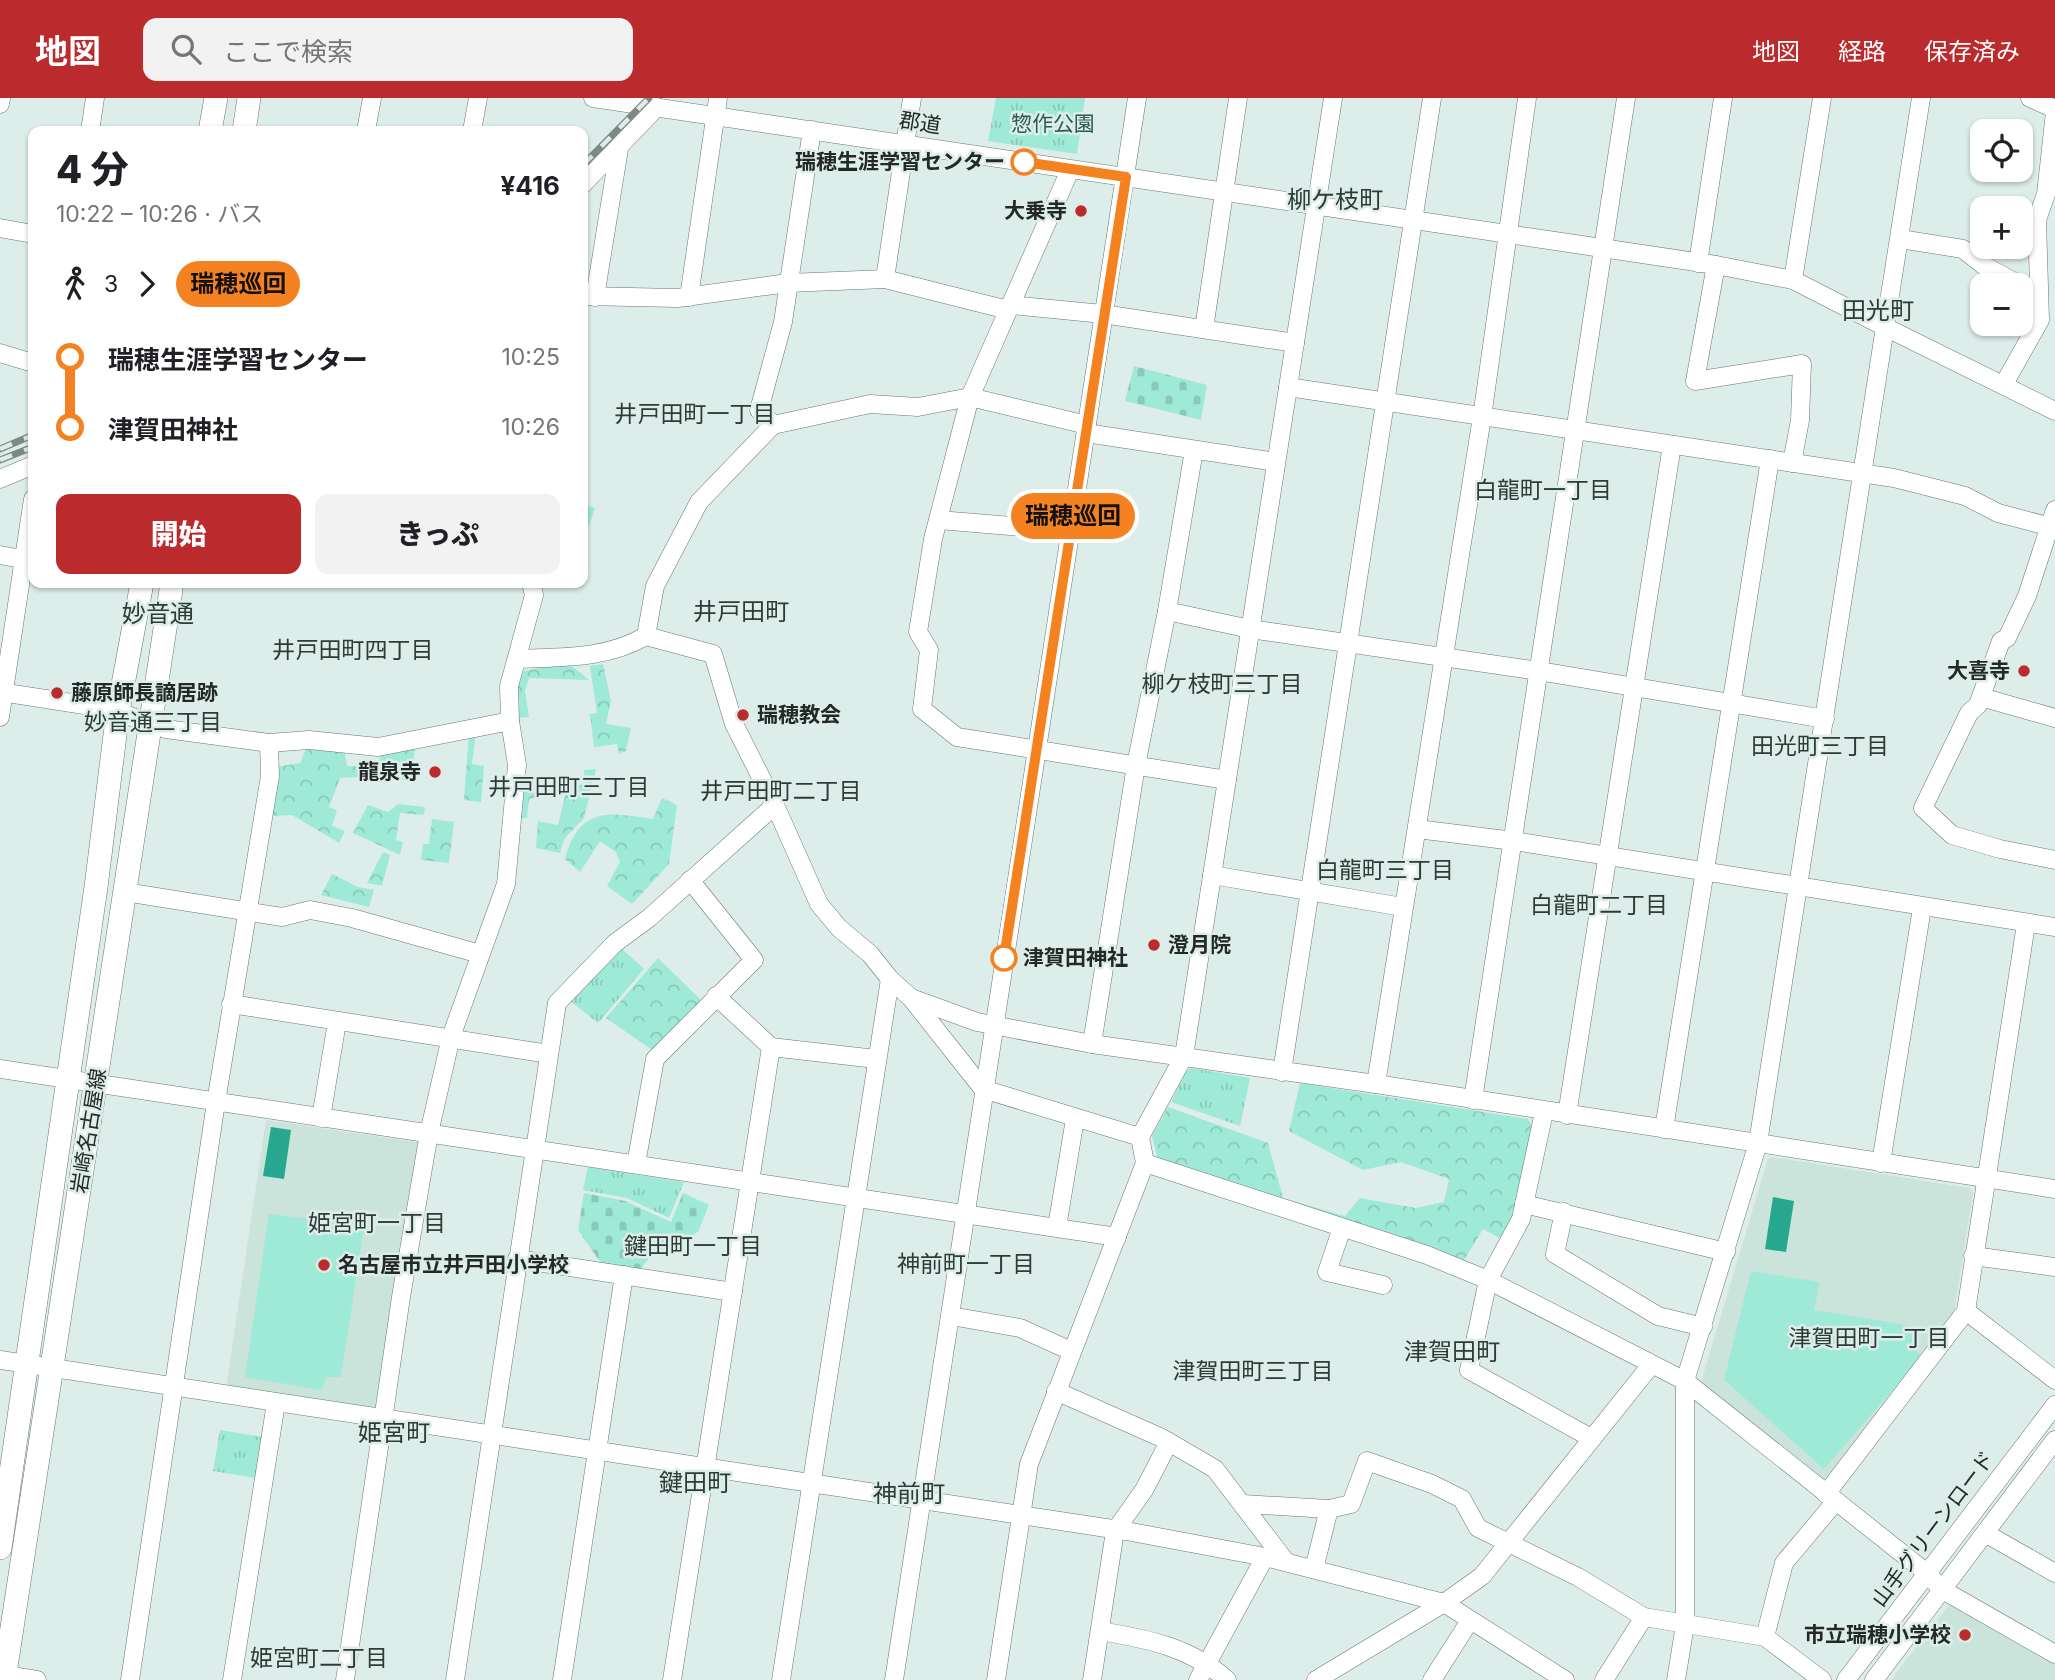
<!DOCTYPE html>
<html lang="ja">
<meta charset="utf-8">
<style>
body{margin:0;font-family:Inter,"Noto Sans JP",sans-serif;background:#f2f2f2;color:#202124;height:100vh;display:flex;flex-direction:column;font-size:26px;white-space:nowrap}
*{box-sizing:border-box;margin:0}
p{font-size:23px;color:#757577}
.icon{flex:none;width:38px;height:38px;fill:none;stroke:currentColor;stroke-width:2;stroke-linecap:round;stroke-linejoin:round}
.map{position:relative;flex:1;overflow:hidden}
.side{position:absolute;left:28px;top:28px;width:560px;height:462px;display:flex;flex-direction:column;background:#fff;border-radius:14px;box-shadow:0 2px 5px #0004}
.side>*{flex:none}
.badge{padding:0 14px;border-radius:23px;font-size:24px;line-height:46px}
.tools{position:absolute;left:1970px;top:21px;display:grid;gap:14px}
.tools a{display:grid;place-items:center;width:63px;height:63px;border-radius:14px;background:#fff;box-shadow:0 2px 5px #0004;font-size:35px}
.map>.badge{position:absolute;translate:-50% -50%;box-shadow:0 0 0 4px #fff}
.legs{display:flex;align-items:center;gap:10px;height:77px;padding:0 28px;font-size:23px}
.legs p{margin-inline-start:auto}
.overview{display:flex;align-items:center;justify-content:space-between;height:119px;padding:0 28px}
h1{font-size:38px;font-weight:800;line-height:52px}
.button{display:flex;gap:14px;margin-top:auto;padding:14px 28px}
.button a{flex:1;height:80px;border-radius:14px;background:#bb2b2d;color:#fff;font-size:28px;font-weight:800;line-height:80px;text-align:center}
.button a+a{background:#f2f2f2;color:#202124}
ul{padding:0 28px;list-style:none}
li{display:flex;align-items:center;gap:24px;height:70px;font-size:26px}
li i{display:grid;place-items:center;width:10px;height:100%;margin:0 9px;background:currentColor}
li i::after{content:'';width:18px;height:18px;margin:-9px;border:5px solid;border-radius:50%;background:#fff}
li p{margin-inline-start:auto}
li:first-child i{background:linear-gradient(#0000 50%,currentColor 0)}
li:last-child i{background:linear-gradient(currentColor 50%,#0000 0)}
header{display:flex;align-items:center;gap:42px;box-sizing:border-box;height:98px;padding:0 35px;background:#bb2b2d;color:#fff}
header strong{font-size:33px}
nav{display:flex;gap:38px;margin-inline-start:auto;font-size:24px}
.search{width:490px;height:63px;background:#f2f2f2;display:flex;align-items:center;gap:18px;box-sizing:border-box;padding:0 24px;border-radius:14px;color:#757577;font-size:26px}
.map>svg:first-child{display:block}
</style>
<header>
<strong>地図</strong>
<div class="search"><svg class="icon" aria-label="search" viewBox="0 0 24 24"><circle cx="10" cy="10" r="6"/><path d="M15 15l6 6"/></svg>ここで検索</div>
<nav><a>地図</a><a>経路</a><a>保存済み</a></nav>
</header>
<div class="map">
<svg width="2055" height="1582" viewBox="0 0 2055 1582">
<defs>
<pattern id="grass-tufts" width="24" height="20" patternUnits="userSpaceOnUse" patternTransform="scale(1.75)"><rect width="24" height="20" fill="#9eead6"/><path d="M3 7l-1-3M5 7V3M7 7l1-3M15 17l-1-3M17 17v-4M19 17l1-3" fill="none" stroke="#88c9b8"/></pattern>
<pattern id="forest-crowns" width="20" height="18" patternUnits="userSpaceOnUse" patternTransform="scale(1.75)"><rect width="20" height="18" fill="#9eead6"/><path d="M2 6a3 3 0 1 1 6 0M12 15a3 3 0 1 1 6 0" fill="none" stroke="#88c9b8"/></pattern>
<pattern id="cemetery-stones" width="16" height="16" patternUnits="userSpaceOnUse" patternTransform="scale(1.75)"><rect width="16" height="16" fill="#9eead6"/><path d="M2 7V4a2 2 0 0 1 4 0v3zM10 15v-3a2 2 0 0 1 4 0v3z" fill="#88c9b8"/></pattern>
</defs>
<rect width="100%" height="100%" fill="#ddede9"/>
<g fill="#cae3db">
<path d="M266,1022L422,1045L376,1313L226,1290Z"/>
<path d="M1771,1059L1970,1090L1973,1095L1953,1221L1825,1385L1701,1284L1768,1061Z"/>
<path d="M1952,1507L2055,1565V1582H1891L1947,1509Z"/>
</g>
<g fill="url(#grass-tufts)">
<path d="M996,0H1085L1077,56L988,43Z"/>
<path d="M620,849L644,871L598,925L565,899Z"/>
<path d="M1191,970L1250,980L1240,1028L1171,1004L1186,974Z"/>
<path d="M588,1069L684,1084L669,1120L627,1100L583,1092Z"/>
<path d="M220,1332L262,1339L255,1380L213,1373Z"/>
</g>
<g fill="url(#forest-crowns)">
<path d="M583,406L595,410L586,436L583,435Z"/>
<path d="M568,565L589,582L529,580L525,593L529,619L517,620V592L523,573Z"/>
<path d="M603,566L611,603L606,626L631,630L626,653L619,656L617,646L594,649L590,616L597,615L590,568Z"/>
<path d="M476,634L472,666L484,668L481,704L464,702L469,635Z"/>
<path d="M415,644L412,683L377,680L381,651Z"/>
<path d="M308,646L344,651L347,668L371,669L369,684L356,679L340,680L329,709L337,712L332,728L345,733L339,745L292,717L272,718L276,669L300,665Z"/>
<path d="M596,671L584,720L564,741L560,755L536,750L538,723L558,727L567,690L585,686L584,672Z"/>
<path d="M523,692L536,694L535,700L529,701L527,720H519Z"/>
<path d="M662,700L677,707L669,766L632,806L607,788L620,764L616,754L600,743L580,774L565,761C579,708 609,714 653,721Z"/>
<path d="M398,706L425,709L424,717L400,715L396,742L403,744L400,757L353,735L368,707L388,714Z"/>
<path d="M432,721L454,724L449,765L421,762L423,746H429Z"/>
<path d="M383,754L390,757L382,788L367,785Z"/>
<path d="M332,776L358,789L374,792L369,809L321,797Z"/>
<path d="M658,860L703,904L655,954L606,920Z"/>
<path d="M1300,985L1528,1021L1536,1034L1518,1119L1505,1143L1483,1131L1461,1167L1158,1062L1152,1038L1168,1009L1268,1045L1283,1100L1345,1118L1360,1100L1416,1110L1444,1104L1449,1081L1401,1064L1363,1072L1289,1033Z"/>
</g>
<g fill="url(#cemetery-stones)">
<path d="M1134,268L1207,287L1201,322L1125,303Z"/>
<path d="M584,1095L625,1103L671,1124L683,1095L709,1107L698,1134L683,1142L671,1155L655,1153L638,1174L603,1168L578,1132Z"/>
</g>
<g fill="#9eead6">
<path d="M269,1116L364,1128L341,1279H327L321,1292L245,1279Z"/>
<path d="M1751,1173L1820,1184L1814,1212L1905,1227L1913,1234L1911,1249L1922,1258L1824,1371L1724,1282Z"/>
</g>
<g fill="#27a78d">
<path d="M271,1029L291,1032L284,1081L263,1078Z"/>
<path d="M1773,1099L1794,1103L1786,1154L1765,1151Z"/>
</g>
<g fill="none" stroke-linecap="round" stroke-linejoin="round">
<g stroke="#697773" stroke-width="19">
<g id="minor">
<path d="M593,0L1716,167L1793,182L1885,229L1921,0"/>
<path d="M2030,0L2055,11"/>
<path d="M0,6L1,0"/>
<path d="M90,33L95,0"/>
<path d="M366,33L372,0"/>
<path d="M472,33L478,0"/>
<path d="M1070,72L970,299L933,441L918,534L929,552L922,611L957,639L1227,682"/>
<path d="M583,86L657,9"/>
<path d="M0,130L33,136"/>
<path d="M1900,141L1963,151L1983,167L2020,187"/>
<path d="M1698,165L1723,0"/>
<path d="M1716,167L1695,283L1802,266L1800,322L1792,365"/>
<path d="M885,181L912,0"/>
<path d="M1793,182L1822,0"/>
<path d="M583,198L678,200L788,185L885,181L1004,211L1011,207L1103,216L1295,245"/>
<path d="M595,199L619,51"/>
<path d="M689,199L718,0"/>
<path d="M1204,231L1238,0"/>
<path d="M0,255L33,265"/>
<path d="M2004,286L2040,222L2037,122L2046,96L2055,14"/>
<path d="M1288,289L1894,380L1965,398L1998,415L2055,430"/>
<path d="M773,327L759,312L783,224L812,32"/>
<path d="M1086,335L1276,364"/>
<path d="M0,381L33,367"/>
<path d="M2055,412L2027,498L2007,540L2001,543L1978,607L1969,615L1923,710L1952,737L2000,751L2055,762"/>
<path d="M939,422L1070,433"/>
<path d="M0,457L33,463"/>
<path d="M1167,513L1250,531L1539,573L1825,621"/>
<path d="M646,538L713,556L734,626L775,707L819,806L839,830L870,856L890,881L911,900L977,924L1092,946L1376,986L2055,1091"/>
<path d="M519,561C563,559 606,561 646,538L655,488L699,404L773,327L870,306L918,309L970,299L1087,327"/>
<path d="M0,594L110,611L166,631L269,645L309,642L378,649L510,623"/>
<path d="M1981,599L2055,620"/>
<path d="M0,619L33,401"/>
<path d="M1417,731L1514,743L2055,829"/>
<path d="M1212,777L1403,809"/>
<path d="M125,794L282,819L310,812L352,820L480,856"/>
<path d="M716,898L771,949L876,961"/>
<path d="M911,900L983,991L1140,1039"/>
<path d="M231,906L549,956"/>
<path d="M1092,946L1136,667L1167,513L1194,352"/>
<path d="M0,971L1117,1139"/>
<path d="M1282,974L1432,0"/>
<path d="M1376,986L1482,319L1527,0"/>
<path d="M1473,1002L1626,0"/>
<path d="M1544,1014L1521,1121L1488,1182L1469,1272L1591,1340"/>
<path d="M1567,1017L1672,347"/>
<path d="M321,1020L337,924"/>
<path d="M1664,1031L1770,361"/>
<path d="M1145,1065L1427,1157L1488,1182L1685,1283L1928,1476L1941,1491L2055,1556"/>
<path d="M1881,1065L1922,810"/>
<path d="M636,1066L655,961L754,862L690,782"/>
<path d="M1524,1106L1726,1154"/>
<path d="M1564,1114L1555,1156L1658,1218L1703,1229"/>
<path d="M1057,1129L1075,1021"/>
<path d="M1342,1130L1327,1174L1383,1187"/>
<path d="M1973,1158L2055,1169"/>
<path d="M517,1161L733,1194"/>
<path d="M1966,1213L2055,1282"/>
<path d="M951,1218L1020,1230L1071,1253"/>
<path d="M0,1262L1126,1433L1265,1459L1444,1505L1565,1582"/>
<path d="M1056,1293L1162,1340L1215,1371L1286,1464"/>
<path d="M1826,1396L1966,1213L2026,826"/>
<path d="M1243,1406L1329,1411L1351,1406L1367,1363L1432,1386L1462,1401L1478,1430L1578,1479L1644,1519L1765,1539L1822,1582"/>
<path d="M1985,1435L2055,1475"/>
<path d="M1314,1471L1329,1411"/>
<path d="M1100,1533C1148,1541 1190,1549 1227,1582"/>
<path d="M1765,1539L1784,1465L1836,1403"/>
<path d="M5,1577L37,1582"/>
<path d="M130,1582L216,1004L270,678L269,645"/>
<path d="M232,1582L276,1305"/>
<path d="M345,1582L401,1199L429,1035L451,939L506,786L517,667L510,623L509,588L534,497L531,485"/>
<path d="M455,1582L557,905L615,845L649,820L775,707"/>
<path d="M562,1582L624,1177"/>
<path d="M672,1582L771,949"/>
<path d="M781,1582L890,881"/>
<path d="M894,1582L1137,0"/>
<path d="M996,1582L1029,1366L1145,1065L1140,1039L1184,958L1333,0"/>
<path d="M1092,1582L1115,1433L1144,1392L1169,1344"/>
<path d="M1198,1582L1265,1459"/>
<path d="M1316,1582L1444,1505L1482,1478L1651,1267"/>
<path d="M1432,1582L1469,1524"/>
<path d="M1604,1582L1644,1519"/>
<path d="M1676,1582L1685,1527V1283L1758,1045L1885,229L2055,313"/>
<path d="M1846,1582L2055,1307"/>
<path d="M1874,1582L2055,1342"/>
</g>
</g>
<g stroke="#697773" stroke-width="24">
<g id="major">
<path d="M210,33L216,0"/>
<path d="M244,33L249,0"/>
<path d="M0,1450L96,789L118,613L142,485"/>
<path d="M4,1582L172,485"/>
</g>
</g>
<use href="#minor" stroke="#fff" stroke-width="18"/>
<use href="#major" stroke="#fff" stroke-width="23"/>
<g stroke="#7e8885" stroke-width="7">
<g id="rail">
<path d="M583,67L649,0"/>
<path d="M0,351L33,337"/>
<path d="M0,362L33,349"/>
</g>
</g>
<use href="#rail" stroke="#ddede9" stroke-width="4.5" stroke-dasharray="13" stroke-linecap="butt"/>
</g>
<g fill="none" stroke-linecap="round" stroke-linejoin="round">
<g stroke="#fff" stroke-width="16">
<path id="line-1" d="M1004,860L1126,79L1024,64"/>
</g>
<use href="#line-1" stroke="#f58220" stroke-width="10"/>
</g>
<g fill="#fff" stroke="#f58220" stroke-width="3.5">
<circle cx="1024" cy="64" r="12"/>
<circle cx="1004" cy="860" r="12"/>
</g>
<g fill="#bb2b2d" stroke="#ddede9" stroke-width="2.5">
<circle cx="1081" cy="113" r="7"/>
<circle cx="2024" cy="573" r="7"/>
<circle cx="57" cy="595" r="7"/>
<circle cx="743" cy="617" r="7"/>
<circle cx="435" cy="674" r="7"/>
<circle cx="1154" cy="847" r="7"/>
<circle cx="324" cy="1167" r="7"/>
<circle cx="1965" cy="1537" r="7"/>
</g>
<g text-anchor="middle" stroke-width="5" stroke-linejoin="round" paint-order="stroke">
<g font-size="21" fill="#232927" stroke="#ddede9">
<text transform="translate(920 25) rotate(9)" y="7">郡道</text>
<text transform="translate(89 1033) rotate(-81)" y="7">岩崎名古屋線</text>
<text transform="translate(1933 1431) rotate(-53)" y="7">山手グリーンロード</text>
</g>
<g font-size="21" fill="#2b5c51" stroke="#ddede9">
<text x="1053" y="33">惣作公園</text>
</g>
<g font-size="21" font-weight="bold" fill="#232927" stroke="#ddede9" text-anchor="end">
<text x="1005" y="71">瑞穂生涯学習センター</text>
<text x="1023" y="867" text-anchor="start">津賀田神社</text>
</g>
<g font-size="21" font-weight="bold" fill="#232927" stroke="#ddede9" text-anchor="end">
<text x="1067" y="120">大乗寺</text>
<text x="2010" y="580">大喜寺</text>
<text x="71" y="602" text-anchor="start">藤原師長謫居跡</text>
<text x="757" y="624" text-anchor="start">瑞穂教会</text>
<text x="421" y="681">龍泉寺</text>
<text x="1168" y="854" text-anchor="start">澄月院</text>
<text x="338" y="1174" text-anchor="start">名古屋市立井戸田小学校</text>
<text x="1951" y="1544">市立瑞穂小学校</text>
</g>
<g font-size="23" fill="#2e3b37" stroke="#ddede9">
<text x="695" y="324">井戸田町一丁目</text>
<text x="1543" y="400">白龍町一丁目</text>
<text x="353" y="560">井戸田町四丁目</text>
<text x="1222" y="594">柳ケ枝町三丁目</text>
<text x="153" y="632">妙音通三丁目</text>
<text x="1820" y="656">田光町三丁目</text>
<text x="569" y="697">井戸田町三丁目</text>
<text x="781" y="701">井戸田町二丁目</text>
<text x="1385" y="780">白龍町三丁目</text>
<text x="1599" y="815">白龍町二丁目</text>
<text x="377" y="1133">姫宮町一丁目</text>
<text x="693" y="1156">鍵田町一丁目</text>
<text x="966" y="1174">神前町一丁目</text>
<text x="1869" y="1248">津賀田町一丁目</text>
<text x="1253" y="1281">津賀田町三丁目</text>
<text x="319" y="1568">姫宮町二丁目</text>
</g>
<g font-size="24" fill="#2e3b37" stroke="#ddede9">
<text x="1335" y="110">柳ケ枝町</text>
<text x="1878" y="221">田光町</text>
<text x="741" y="522">井戸田町</text>
<text x="158" y="524">妙音通</text>
<text x="1452" y="1262">津賀田町</text>
<text x="394" y="1343">姫宮町</text>
<text x="695" y="1393">鍵田町</text>
<text x="909" y="1404">神前町</text>
</g>
</g>
</svg>
<div class="tools">
<a><svg class="icon" aria-label="locate" viewBox="0 0 24 24"><circle cx="12" cy="12" r="6"/><path d="M12 2v4M12 18v4M2 12h4M18 12h4"/></svg></a>
<a>+</a>
<a>−</a>
</div>
<b class="badge" style="left:1073px;top:418px;background:#f58220;color:#111">瑞穂巡回</b>
<section class="side">
<div class="overview"><div><h1>4 分</h1><p>10:22 – 10:26 · バス</p></div><b>¥416</b></div>
<div class="legs"><svg class="icon" aria-label="walk" viewBox="0 0 24 24"><circle cx="13" cy="4" r="2"/><path d="M13 8l-2 6 4 7M11 14l-3 7M7 12l3-4h3l4 4"/></svg>3<svg class="icon" aria-label="forward" viewBox="0 0 24 24"><path d="M9 5l7 7-7 7"/></svg><b class="badge" style="background:#f58220;color:#111">瑞穂巡回</b></div>
<ul>
<li><i style="color:#f58220"></i><b>瑞穂生涯学習センター</b><p>10:25</p></li>
<li><i style="color:#f58220"></i><b>津賀田神社</b><p>10:26</p></li>
</ul>
<div class="button"><a>開始</a><a>きっぷ</a></div>
</section>
</div>
